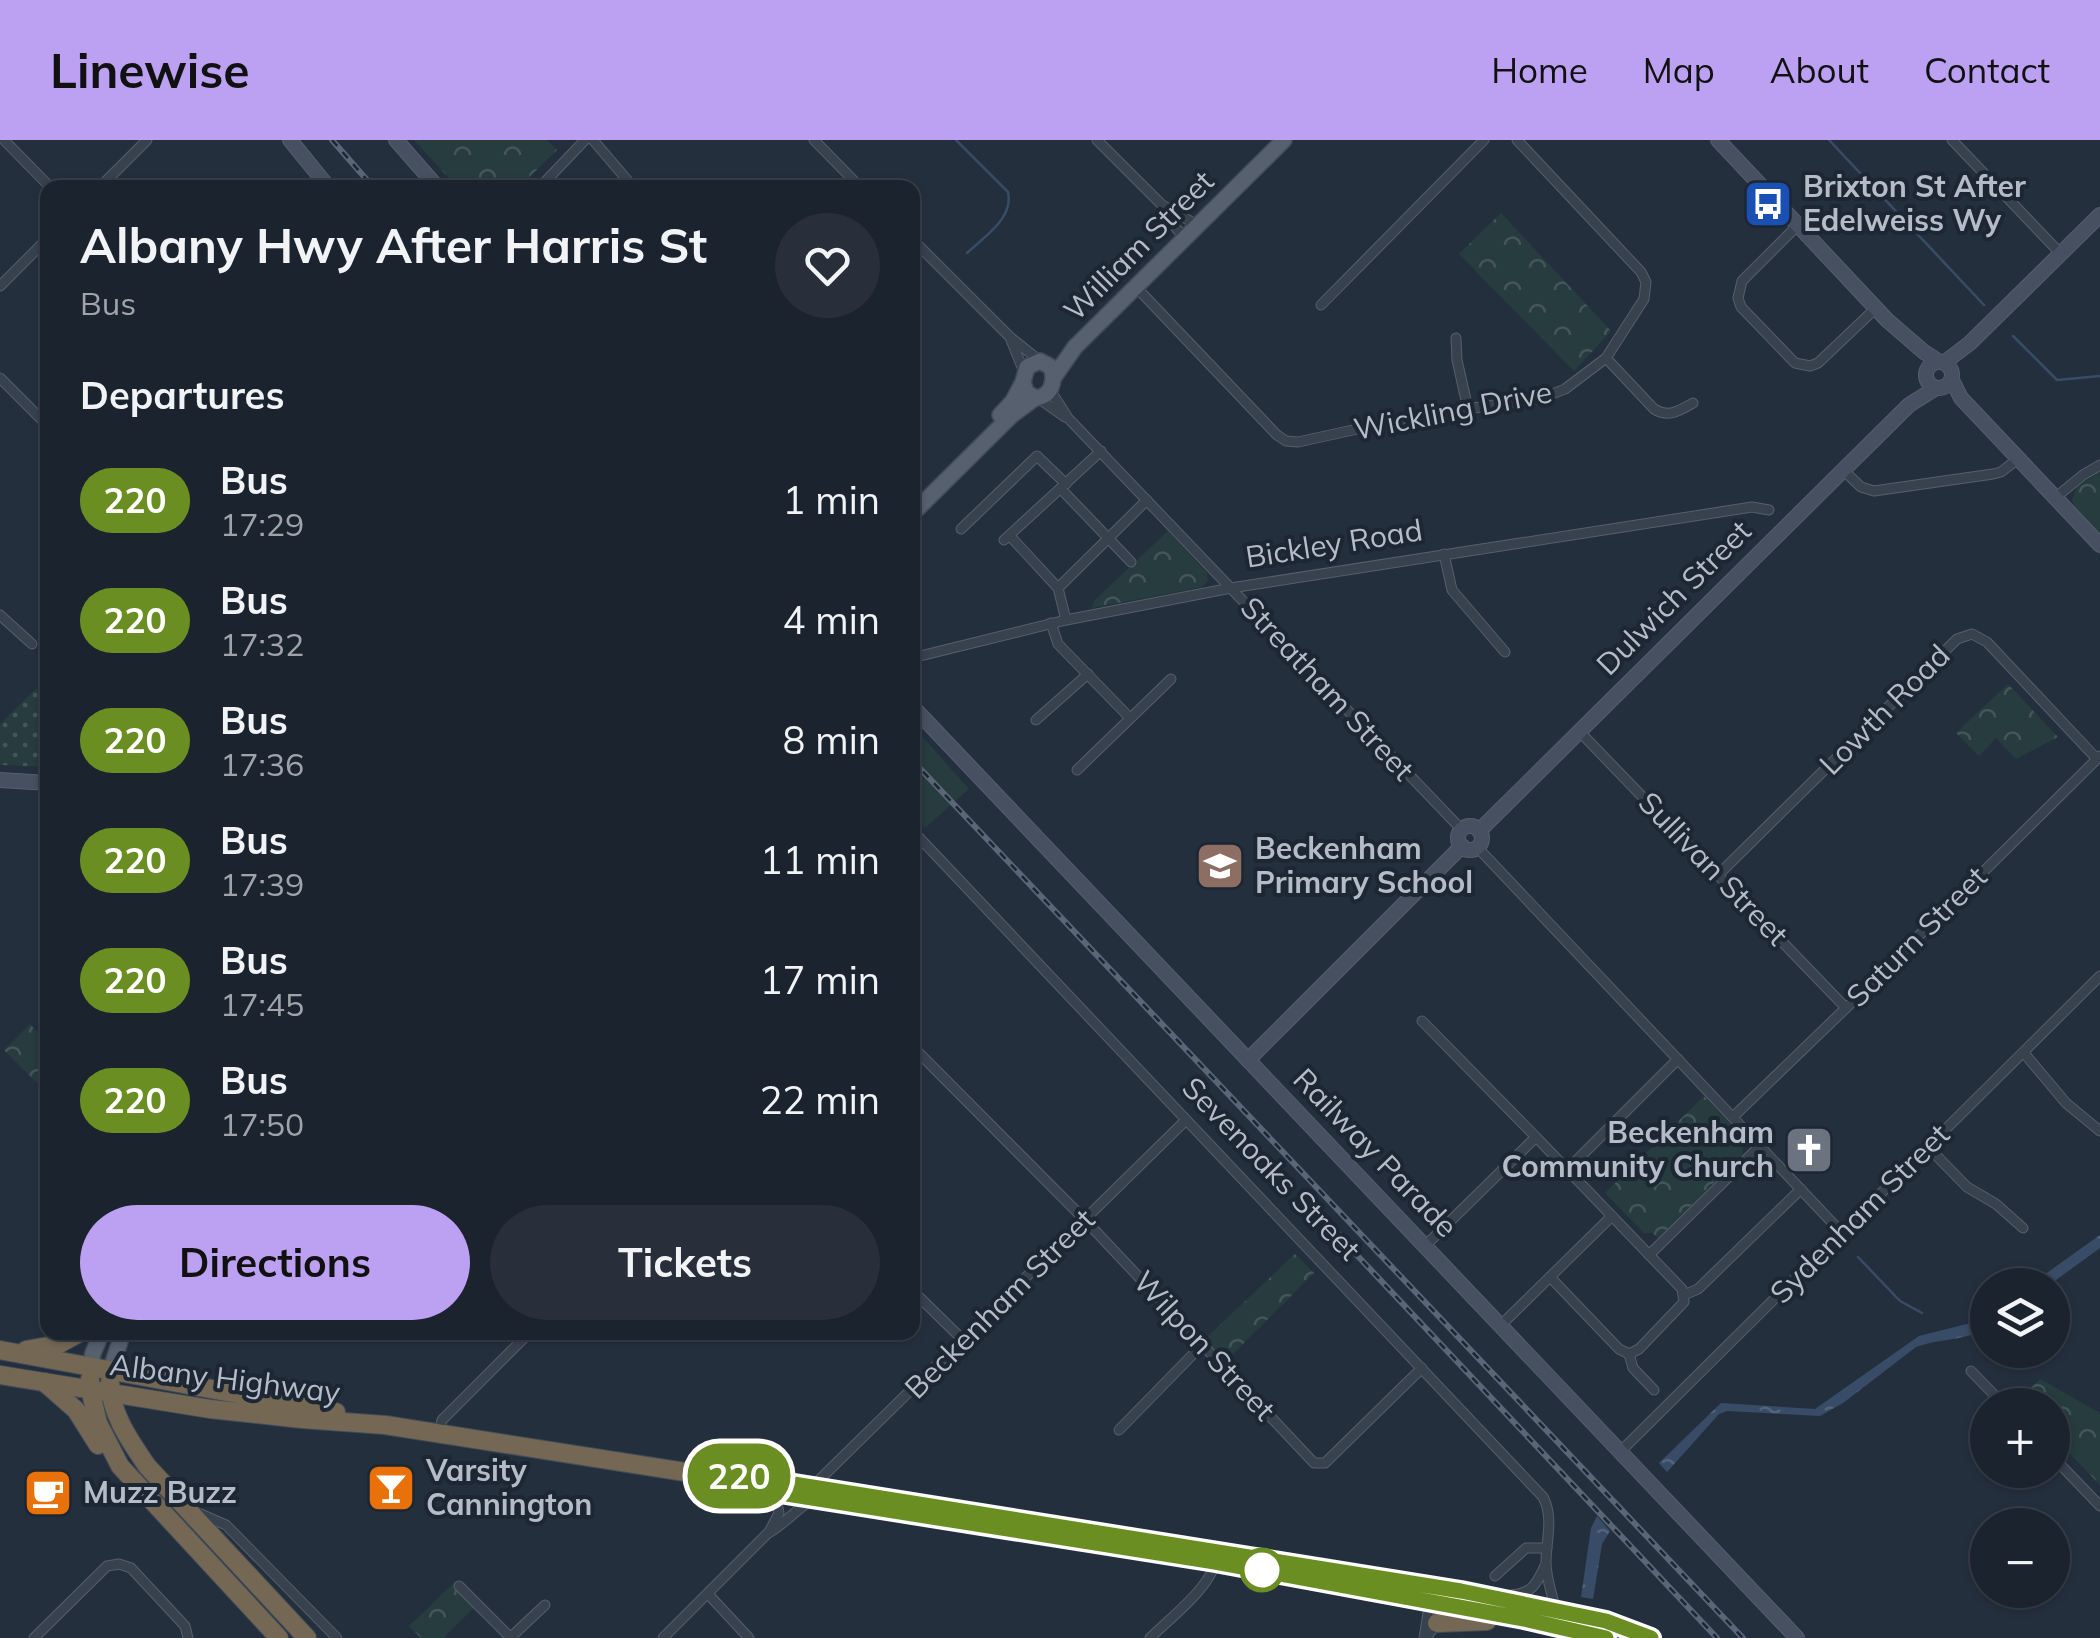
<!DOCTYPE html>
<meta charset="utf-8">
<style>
body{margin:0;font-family:Mulish,sans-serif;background:#282f3a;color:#f1f3f6;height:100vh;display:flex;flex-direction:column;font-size:38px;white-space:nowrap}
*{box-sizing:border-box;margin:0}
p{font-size:32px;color:#a0a4aa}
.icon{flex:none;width:55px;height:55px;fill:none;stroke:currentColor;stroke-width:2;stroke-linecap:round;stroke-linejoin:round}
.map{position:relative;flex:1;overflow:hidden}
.details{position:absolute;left:40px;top:40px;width:880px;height:1160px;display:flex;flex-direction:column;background:#1b232e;border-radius:20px;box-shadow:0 2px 8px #0004,0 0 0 2px #39404a}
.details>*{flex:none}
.badge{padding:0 20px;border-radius:32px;font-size:35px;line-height:65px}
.fabs{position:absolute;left:1970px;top:1128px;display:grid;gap:20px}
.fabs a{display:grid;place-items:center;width:100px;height:100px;border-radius:50%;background:#1b232e;box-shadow:0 2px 8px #0004,0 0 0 2px #39404a;font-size:50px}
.map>.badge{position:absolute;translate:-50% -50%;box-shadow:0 0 0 5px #fff}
h2{padding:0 40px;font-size:38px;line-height:90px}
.round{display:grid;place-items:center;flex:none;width:105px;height:105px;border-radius:52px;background:#282f3a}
.headline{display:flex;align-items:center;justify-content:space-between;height:170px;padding:0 40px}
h1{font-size:48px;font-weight:700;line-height:75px}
.action{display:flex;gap:20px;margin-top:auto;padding:20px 40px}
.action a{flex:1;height:115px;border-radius:60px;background:#bca0f2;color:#111;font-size:40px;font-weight:700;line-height:115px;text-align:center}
.action a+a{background:#282f3a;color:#f1f3f6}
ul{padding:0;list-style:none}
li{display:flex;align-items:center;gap:30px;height:120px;padding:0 40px}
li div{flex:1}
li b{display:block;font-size:38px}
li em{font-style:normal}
li .badge{min-width:110px;font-weight:700;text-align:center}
header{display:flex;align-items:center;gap:60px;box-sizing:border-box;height:140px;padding:0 50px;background:#bca0f2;color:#111}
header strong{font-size:48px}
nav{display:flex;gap:55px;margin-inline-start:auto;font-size:35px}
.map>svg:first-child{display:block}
</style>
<header>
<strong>Linewise</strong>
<nav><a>Home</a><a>Map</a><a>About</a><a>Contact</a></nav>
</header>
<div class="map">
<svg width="2100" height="1498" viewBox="0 0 2100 1498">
<defs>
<pattern id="grass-dots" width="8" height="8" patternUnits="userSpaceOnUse" patternTransform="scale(2.5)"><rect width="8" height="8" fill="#263c3f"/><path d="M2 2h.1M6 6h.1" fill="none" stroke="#435659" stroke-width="1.8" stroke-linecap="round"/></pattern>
<pattern id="park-crowns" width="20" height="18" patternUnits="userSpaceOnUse" patternTransform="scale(2.5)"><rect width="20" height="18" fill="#263c3f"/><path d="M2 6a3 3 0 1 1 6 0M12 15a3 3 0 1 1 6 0" fill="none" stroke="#435659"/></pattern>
<pattern id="water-ripples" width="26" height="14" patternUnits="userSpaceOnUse" patternTransform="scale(2.5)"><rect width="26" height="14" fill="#394c67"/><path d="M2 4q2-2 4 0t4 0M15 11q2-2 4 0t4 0" fill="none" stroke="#53647b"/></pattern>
</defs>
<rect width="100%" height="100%" fill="#242f3e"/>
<path fill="url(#grass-dots)" d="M47,538V627L0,625V584Z"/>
<g fill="url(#park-crowns)">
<path d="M414,0H547L557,10L519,47H457Z"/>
<path d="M1501,73L1611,191L1574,231L1459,114Z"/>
<path d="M2100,332V393L2075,367L2072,360L2077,347Z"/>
<path d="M1168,391L1207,433L1208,441L1202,447L1092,468L1094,461Z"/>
<path d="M2008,544L2058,597L2016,619L1996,598L1979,616L1956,593Z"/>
<path d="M30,884L47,902V953L4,910Z"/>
<path d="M1704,956L1742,996L1743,1014L1658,1098L1652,1093H1644L1605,1053Z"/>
<path d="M1295,1114L1314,1133L1225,1222L1204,1200Z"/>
<path d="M2040,1239L2100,1273V1345L2053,1296L2052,1265H2023L2018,1260Z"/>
<path d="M453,1444L475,1467L443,1498H421L409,1486Z"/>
</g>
<path fill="#263c3f" d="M913,586L969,649L925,688L913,674Z"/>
<g fill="url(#water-ripples)">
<path d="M2100,1095V1108L2049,1145H2030Z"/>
<path d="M1987,1175V1188C1966,1201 1940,1198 1916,1207L1843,1263L1820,1276L1727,1271L1719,1274L1667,1332L1659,1323L1721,1263L1815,1269L1919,1196L1979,1181Z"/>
<path d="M1597,1376L1610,1391L1602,1404L1593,1459L1581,1457L1591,1388Z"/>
</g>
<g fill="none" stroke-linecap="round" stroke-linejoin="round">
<g stroke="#394c67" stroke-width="2.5">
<path d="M956,0L1008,52C1014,78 985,96 967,113"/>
<path d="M1829,0L1984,165"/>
<path d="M912,155L918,149"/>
<path d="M2013,196L2057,240L2100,236"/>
<path d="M1858,1117L1900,1161L1922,1173"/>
</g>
<g stroke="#565f6c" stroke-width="11">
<g id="street">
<path d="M4,0L51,48"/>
<path d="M593,0L634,48"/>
<path d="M814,0L861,48"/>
<path d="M1097,0L1162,65L1175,87L1185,98"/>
<path d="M1952,0L2060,113"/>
<path d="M99,48L147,0"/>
<path d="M539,48L585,0"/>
<path d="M1164,66L1190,81L1197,87"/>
<path d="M1798,85L1742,141L1738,158L1741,167L1795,223L1810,226L1818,223L1876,168"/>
<path d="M912,99L1010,197L1040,221"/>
<path d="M0,146L48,98"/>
<path d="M1136,147L1277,295L1286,301L1298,302L1412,277L1542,258L1565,249L1606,218L1644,159L1646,142L1641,132L1517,0"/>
<path d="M1321,165L1484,0"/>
<path d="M1456,198L1457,220L1468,269"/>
<path d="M1011,200L1024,232"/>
<path d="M1606,218L1654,269C1668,278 1679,271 1693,263"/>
<path d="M0,238L48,286"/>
<path d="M1050,250L1068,278L1462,690"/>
<path d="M1038,258L1065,277"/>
<path d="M1843,330L1861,347L1874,351L1993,334L2001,332L2019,318"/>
<path d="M1061,349L1131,422"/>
<path d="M2056,357L2083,335L2100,325"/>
<path d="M961,389L1037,316L1066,344"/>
<path d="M1010,396L1058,448L1066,480"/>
<path d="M1004,400L1101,311"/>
<path d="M1444,414L1452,450L1505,512"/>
<path d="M1058,448L1147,360"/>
<path d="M0,475L32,504"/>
<path d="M1051,483L1058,504L1130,578"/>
<path d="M912,518L1066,480L1231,448L1752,367L1769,370"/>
<path d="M1036,580L1088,534"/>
<path d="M1579,591L1846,868"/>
<path d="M1077,630L1171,539"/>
<path d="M912,690L1543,1357C1554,1377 1546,1401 1546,1422C1546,1438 1552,1455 1556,1470"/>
<path d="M1478,708L1842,1093"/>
<path d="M1718,735L1957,499L1972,494L1987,502L2097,619"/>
<path d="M1422,881L1536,997L1425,1106"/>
<path d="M912,906L1085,1080L1314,1323H1325L1422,1228"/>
<path d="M2024,913L2066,963L2100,991"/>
<path d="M1733,977L1846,868L2100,616"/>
<path d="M1536,997L1682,1149L1684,1162L1639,1209L1629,1214L1619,1209L1550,1137"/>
<path d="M1928,1007L1967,1047L1996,1064L2023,1088"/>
<path d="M1567,1030L1678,919"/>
<path d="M1649,1115L1760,1006"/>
<path d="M912,1150L963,1200"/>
<path d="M1684,1155L1698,1149L1801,1049"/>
<path d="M1500,1186L1612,1076"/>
<path d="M1629,1214L1633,1228L1654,1250"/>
<path d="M1971,1231L2004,1265"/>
<path d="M1119,1290L1203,1204"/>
<path d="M439,1292L442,1280L530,1192"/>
<path d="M1621,1311L2100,836"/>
<path d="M2052,1316L2100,1366"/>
<path d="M813,1346L1186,980"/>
<path d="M201,1374L226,1385L337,1498"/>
<path d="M769,1392L779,1373L777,1363L769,1351"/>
<path d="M1495,1436L1526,1408H1547"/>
<path d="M459,1446L511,1498"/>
<path d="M708,1454L749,1498"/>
<path d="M1511,1455C1532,1454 1537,1443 1545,1426"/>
<path d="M34,1498L107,1426L119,1424L131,1428L185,1486L188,1498"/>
<path d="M510,1498L545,1465"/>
<path d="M663,1498L767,1394C785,1384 797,1368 815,1358"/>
<path d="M1150,1498C1168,1480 1211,1447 1215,1422"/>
<path d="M1424,1498L1430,1461"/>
<path d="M1426,1498L1437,1483L1445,1462"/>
</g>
</g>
<g stroke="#565f6c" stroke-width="16">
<g id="secondary">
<path d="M290,0L329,48"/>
<path d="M396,0L438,48"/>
<path d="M1718,0L1887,180L1924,212L1938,221"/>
<circle cx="1939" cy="235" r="13"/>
<path d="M1945,222L1970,203L2100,75"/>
<path d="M1952,240L1961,258L2100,405"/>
<path d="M912,566L1797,1498"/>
<path d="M0,640L48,643"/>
<circle cx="1470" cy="698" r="12"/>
<path d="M1479,691L1909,265L1936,248"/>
<path d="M1248,920L1462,706"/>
</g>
</g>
<g stroke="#414a57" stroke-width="18">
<g id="primary">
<path d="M1040,221L1051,227C1056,242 1051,257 1035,258L1026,252L1023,242L1027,227Z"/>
<path d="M1054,237L1075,207L1284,0"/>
<path d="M1000,275L1013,261L1023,242"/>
<path d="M912,374L1012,275L1035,258"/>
<path d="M90,1228L93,1213L102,1192"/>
<path d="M110,1232L123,1192"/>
</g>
</g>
<g stroke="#434c59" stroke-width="20">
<g id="highway">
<path d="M0,1210L336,1272"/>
<path d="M26,1210L59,1204L81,1192"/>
<path d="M0,1235L210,1269L302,1279L385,1285L717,1337L744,1336L1461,1451L1606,1481L1651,1498"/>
<path d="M90,1239V1249L98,1283L120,1326L279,1498"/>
<path d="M44,1242L76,1270L98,1305"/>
<path d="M110,1242C110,1273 130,1301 147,1326L307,1498"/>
<path d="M1341,1444L1552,1484L1605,1498"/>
<path d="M1437,1483L1487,1481"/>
</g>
</g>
<use href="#street" stroke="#38414e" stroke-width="9"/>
<use href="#secondary" stroke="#465061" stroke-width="14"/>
<use href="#primary" stroke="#56606e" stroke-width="15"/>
<use href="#highway" stroke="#746855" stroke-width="18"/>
<g stroke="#5a6575" stroke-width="6">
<g id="rail">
<path d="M332,0L374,48"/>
<path d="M912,620L1743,1498"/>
<path d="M1310,1061L1354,1112L1717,1498"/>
</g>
</g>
<use href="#rail" stroke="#1d2633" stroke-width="2.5" stroke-dasharray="8" stroke-linecap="butt"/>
</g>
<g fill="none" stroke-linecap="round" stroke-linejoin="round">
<g stroke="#fff" stroke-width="22">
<path id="line" d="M1606,1498L1524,1479L1215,1422L742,1347L716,1337L744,1336L1461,1451L1606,1481L1651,1498"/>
</g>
<use href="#line" stroke="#6b8e23" stroke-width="15"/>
</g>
<defs>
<g id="bus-square" transform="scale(2.5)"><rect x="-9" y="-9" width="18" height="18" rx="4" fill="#1a4fb4" stroke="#1d2633"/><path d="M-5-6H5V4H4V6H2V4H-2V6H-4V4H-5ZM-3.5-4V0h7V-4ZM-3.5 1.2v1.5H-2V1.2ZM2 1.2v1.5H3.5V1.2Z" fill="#fff"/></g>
<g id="school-square" transform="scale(2.5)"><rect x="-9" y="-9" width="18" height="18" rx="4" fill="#8d6e63" stroke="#1d2633"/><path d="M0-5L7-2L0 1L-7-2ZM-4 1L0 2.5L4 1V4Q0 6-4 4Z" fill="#fff"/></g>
<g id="church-square" transform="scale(2.5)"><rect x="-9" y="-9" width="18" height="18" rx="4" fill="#6b7280" stroke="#1d2633"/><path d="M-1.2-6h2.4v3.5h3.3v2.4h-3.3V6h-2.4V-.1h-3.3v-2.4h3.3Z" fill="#fff"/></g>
<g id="bar-square" transform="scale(2.5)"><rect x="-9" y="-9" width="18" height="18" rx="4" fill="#e8710a" stroke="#1d2633"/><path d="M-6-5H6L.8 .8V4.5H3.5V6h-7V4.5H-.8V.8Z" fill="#fff"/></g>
<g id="cafe-square" transform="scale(2.5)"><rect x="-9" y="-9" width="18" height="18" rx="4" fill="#e8710a" stroke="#1d2633"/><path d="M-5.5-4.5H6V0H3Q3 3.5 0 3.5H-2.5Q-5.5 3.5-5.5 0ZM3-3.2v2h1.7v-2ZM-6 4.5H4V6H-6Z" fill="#fff"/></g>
</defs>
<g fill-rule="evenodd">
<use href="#bus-square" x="1768" y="64"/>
<use href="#school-square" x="1220" y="726"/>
<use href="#church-square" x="1809" y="1010"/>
<use href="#bar-square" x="391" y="1348"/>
<use href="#cafe-square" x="48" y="1353"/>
</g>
<circle fill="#fff" stroke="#6b8e23" stroke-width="5" cx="1262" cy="1430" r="20"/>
<g text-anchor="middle" stroke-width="8" stroke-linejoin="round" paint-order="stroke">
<g font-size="30" font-weight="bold" fill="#b4bcc9" stroke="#1d2633" text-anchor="start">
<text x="1803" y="57">Brixton St After<tspan x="1803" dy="34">Edelweiss Wy</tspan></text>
<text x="1255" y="719">Beckenham<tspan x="1255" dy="34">Primary School</tspan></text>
<text x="1774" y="1003" text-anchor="end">Beckenham<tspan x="1774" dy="34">Community Church</tspan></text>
<text x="426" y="1341">Varsity<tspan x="426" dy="34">Cannington</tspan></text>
<text x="83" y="1363">Muzz Buzz</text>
</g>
<g font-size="30" fill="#b4bcc9" stroke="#1d2633">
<text transform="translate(1139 106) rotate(-45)" y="10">William Street</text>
<text transform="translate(1453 271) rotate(-11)" y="10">Wickling Drive</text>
<text transform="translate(1334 404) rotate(-9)" y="10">Bickley Road</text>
<text transform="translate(1674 458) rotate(-45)" y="10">Dulwich Street</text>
<text transform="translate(1327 549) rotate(47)" y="10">Streatham Street</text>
<text transform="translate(1885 570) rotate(-45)" y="10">Lowth Road</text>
<text transform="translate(1713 729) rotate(46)" y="10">Sullivan Street</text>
<text transform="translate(1917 797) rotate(-45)" y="10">Saturn Street</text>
<text transform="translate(1375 1013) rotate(46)" y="10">Railway Parade</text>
<text transform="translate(1271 1029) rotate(46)" y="10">Sevenoaks Street</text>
<text transform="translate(1860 1074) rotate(-45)" y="10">Sydenham Street</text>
<text transform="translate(1000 1164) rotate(-45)" y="10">Beckenham Street</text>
<text transform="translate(1204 1206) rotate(47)" y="10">Wilpon Street</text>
<text transform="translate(225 1239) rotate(7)" y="10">Albany Highway</text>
</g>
</g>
</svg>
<div class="fabs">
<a><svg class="icon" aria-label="layers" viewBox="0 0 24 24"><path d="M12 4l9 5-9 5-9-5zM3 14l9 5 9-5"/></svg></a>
<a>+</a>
<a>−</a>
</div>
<b class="badge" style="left:739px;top:1336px;background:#6b8e23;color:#fff">220</b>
<section class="details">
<div class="headline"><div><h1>Albany Hwy After Harris St</h1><p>Bus</p></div><a class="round"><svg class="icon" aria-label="heart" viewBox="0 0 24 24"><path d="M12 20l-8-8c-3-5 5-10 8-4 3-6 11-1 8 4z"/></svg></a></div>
<h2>Departures</h2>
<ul>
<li><span class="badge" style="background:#6b8e23;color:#fff">220</span><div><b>Bus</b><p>17:29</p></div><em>1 min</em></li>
<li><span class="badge" style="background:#6b8e23;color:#fff">220</span><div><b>Bus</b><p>17:32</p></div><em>4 min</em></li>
<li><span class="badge" style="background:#6b8e23;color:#fff">220</span><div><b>Bus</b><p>17:36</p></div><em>8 min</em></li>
<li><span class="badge" style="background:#6b8e23;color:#fff">220</span><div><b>Bus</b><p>17:39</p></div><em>11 min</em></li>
<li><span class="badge" style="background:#6b8e23;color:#fff">220</span><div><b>Bus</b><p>17:45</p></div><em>17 min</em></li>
<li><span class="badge" style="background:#6b8e23;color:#fff">220</span><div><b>Bus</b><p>17:50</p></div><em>22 min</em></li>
</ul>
<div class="action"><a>Directions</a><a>Tickets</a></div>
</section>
</div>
